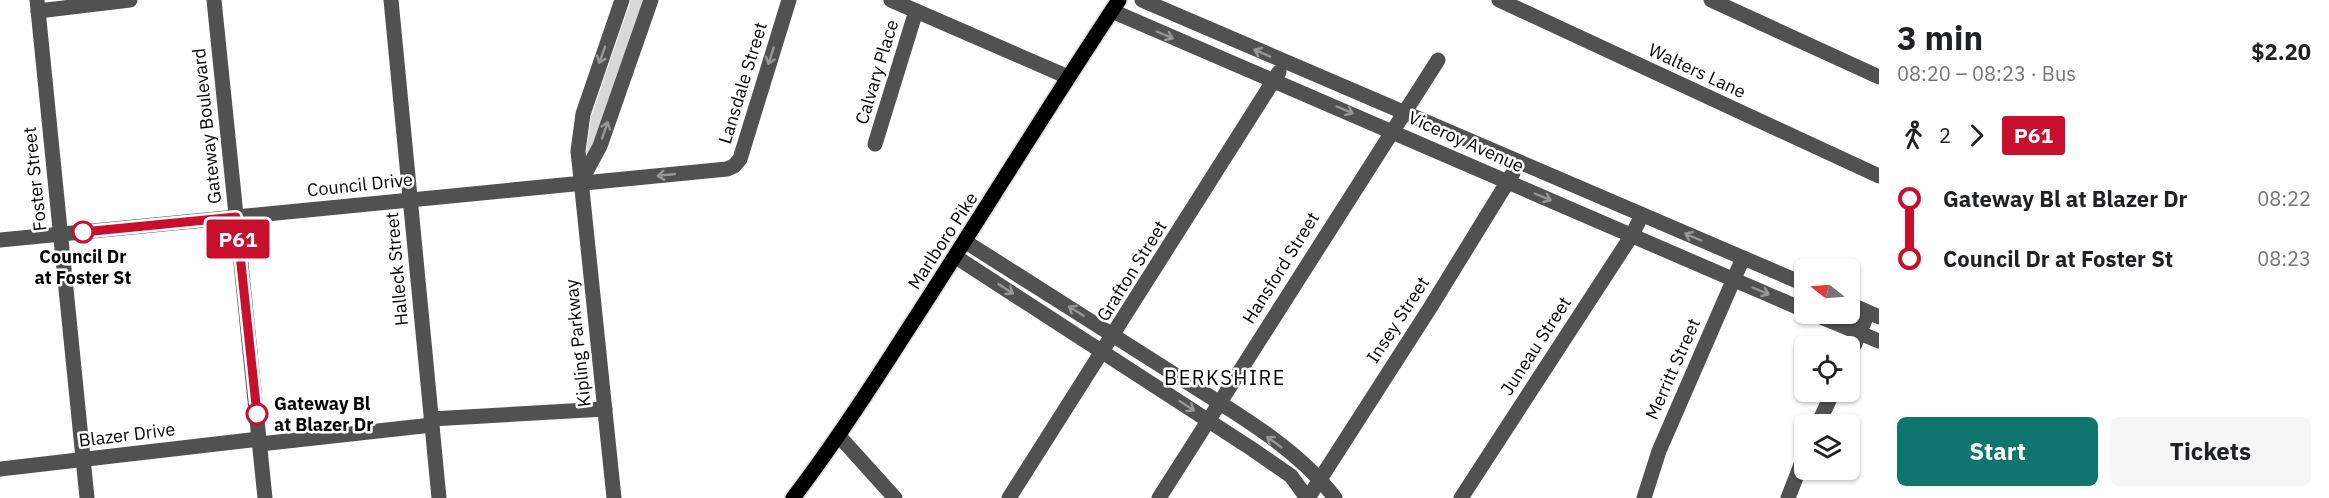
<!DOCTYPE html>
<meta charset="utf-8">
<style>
body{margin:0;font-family:"IBM Plex Sans",sans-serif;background:#f6f6f6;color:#202124;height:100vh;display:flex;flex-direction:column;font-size:22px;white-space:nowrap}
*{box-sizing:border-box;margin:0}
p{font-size:20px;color:#757577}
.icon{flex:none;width:33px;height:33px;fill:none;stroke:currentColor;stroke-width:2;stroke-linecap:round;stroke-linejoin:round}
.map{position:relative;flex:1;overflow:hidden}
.sheet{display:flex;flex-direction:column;background:#fff;width:450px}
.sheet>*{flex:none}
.badge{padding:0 12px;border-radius:4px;font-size:21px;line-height:39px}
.needle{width:39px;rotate:287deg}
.fabs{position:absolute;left:1794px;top:258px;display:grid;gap:12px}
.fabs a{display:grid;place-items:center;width:66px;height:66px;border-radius:9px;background:#fff;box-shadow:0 2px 4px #0004;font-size:30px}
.map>.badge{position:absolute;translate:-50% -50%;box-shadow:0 0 0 3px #fff}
.legs{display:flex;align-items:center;gap:9px;height:66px;padding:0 18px;font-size:20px}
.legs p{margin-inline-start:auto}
.head{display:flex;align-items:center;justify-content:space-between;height:102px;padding:0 18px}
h1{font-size:33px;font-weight:700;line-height:45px}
.cta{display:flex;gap:12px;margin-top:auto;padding:12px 18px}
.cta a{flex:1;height:69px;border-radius:9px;background:#0f766e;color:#fff;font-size:24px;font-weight:700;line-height:69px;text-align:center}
.cta a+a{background:#f6f6f6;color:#202124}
ul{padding:0 18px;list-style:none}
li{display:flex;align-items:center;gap:21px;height:60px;font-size:22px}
li i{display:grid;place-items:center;width:9px;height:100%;margin:0 8px;background:currentColor}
li i::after{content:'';width:15px;height:15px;margin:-8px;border:4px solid;border-radius:50%;background:#fff}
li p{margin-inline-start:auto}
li:first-child i{background:linear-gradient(#0000 50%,currentColor 0)}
li:last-child i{background:linear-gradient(currentColor 50%,#0000 0)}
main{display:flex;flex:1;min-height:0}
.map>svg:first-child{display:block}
</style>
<main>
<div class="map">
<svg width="1879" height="498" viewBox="0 0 1879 498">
<rect width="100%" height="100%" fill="#fff"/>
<path fill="#d8d8d8" d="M631,0H647L589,158L586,154L591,117Z"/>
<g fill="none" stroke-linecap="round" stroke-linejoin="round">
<g stroke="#dbdbdb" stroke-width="18">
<path id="major" d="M793,498C833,446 868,392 903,337C976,225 1045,111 1119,0"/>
</g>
<g stroke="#515151" stroke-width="15">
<path d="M37,0L87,498"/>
<path d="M214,0L265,498"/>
<path d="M391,0L439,498"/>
<path d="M891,0L1068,77"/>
<path d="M1142,0L1804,284"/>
<path d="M1499,0L1879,176"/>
<path d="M1711,0L1879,77"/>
<path d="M38,11L130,0"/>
<path d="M1112,11L1804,310"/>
<path d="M875,144L916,11"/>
<path d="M580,183L600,146L651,0"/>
<path d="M0,240L727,169L734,166L740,159L789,0"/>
<path d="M966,242C1033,284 1099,327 1166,369C1222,405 1295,444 1335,498"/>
<path d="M956,257L1252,449L1291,476L1307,498"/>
<path d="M1850,304L1879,317"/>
<path d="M1814,314L1879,341"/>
<path d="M1850,355L1868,313"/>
<path d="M431,419L605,409"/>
<path d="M1818,424L1833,392"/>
<path d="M839,436L895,498"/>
<path d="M260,444L432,425"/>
<path d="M0,469L259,439"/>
<path d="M614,498L578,151L583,114L622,0"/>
<path d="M1009,498L1279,72"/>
<path d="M1159,498L1438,60"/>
<path d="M1308,498L1430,308L1513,173"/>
<path d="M1461,498L1632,235L1642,215"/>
<path d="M1644,498L1659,451L1743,258"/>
<path d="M1788,498L1804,457"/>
</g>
<use href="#major" stroke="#000" stroke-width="15"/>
</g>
<defs><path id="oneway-shaft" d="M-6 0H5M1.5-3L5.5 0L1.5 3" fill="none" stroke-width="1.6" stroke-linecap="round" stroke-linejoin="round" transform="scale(1.5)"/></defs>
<g stroke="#979797">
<use href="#oneway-shaft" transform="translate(1165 35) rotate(23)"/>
<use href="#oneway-shaft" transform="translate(1262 53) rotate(-156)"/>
<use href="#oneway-shaft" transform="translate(602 55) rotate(110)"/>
<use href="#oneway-shaft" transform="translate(771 56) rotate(108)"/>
<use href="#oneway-shaft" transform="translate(1345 110) rotate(23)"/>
<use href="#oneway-shaft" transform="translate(605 130) rotate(-71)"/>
<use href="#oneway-shaft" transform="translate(666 175) rotate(174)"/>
<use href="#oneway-shaft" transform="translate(1543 197) rotate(23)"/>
<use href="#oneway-shaft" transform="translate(1693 237) rotate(-157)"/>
<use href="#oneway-shaft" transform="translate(1006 289) rotate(33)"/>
<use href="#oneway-shaft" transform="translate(1761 291) rotate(23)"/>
<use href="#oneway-shaft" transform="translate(1076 311) rotate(-148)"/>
<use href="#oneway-shaft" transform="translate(1187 406) rotate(33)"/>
<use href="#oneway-shaft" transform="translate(1274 442) rotate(-144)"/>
</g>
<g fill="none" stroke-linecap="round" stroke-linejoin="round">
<g stroke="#fff" stroke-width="14">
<path id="line-1" d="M83,232L236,217L257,414"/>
</g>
<use href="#line-1" stroke="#c8102e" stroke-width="9"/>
</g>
<g fill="#fff" stroke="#c8102e" stroke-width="3">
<circle cx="83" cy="232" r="10"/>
<circle cx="257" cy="414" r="10"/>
</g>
<g text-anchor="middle" stroke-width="5" stroke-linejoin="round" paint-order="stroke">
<g font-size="18" fill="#000" stroke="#fff">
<text transform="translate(1697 71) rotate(25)" y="6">Walters Lane</text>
<text transform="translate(877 72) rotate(-73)" y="6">Calvary Place</text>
<text transform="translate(743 83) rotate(-73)" y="6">Lansdale Street</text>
<text transform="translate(207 126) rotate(-96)" y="6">Gateway Boulevard</text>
<text transform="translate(1466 142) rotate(24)" y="6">Viceroy Avenue</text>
<text transform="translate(35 179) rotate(-96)" y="6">Foster Street</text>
<text transform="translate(360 185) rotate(-6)" y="6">Council Drive</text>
<text transform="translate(943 241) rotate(-57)" y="6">Marlboro Pike</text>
<text transform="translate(1281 268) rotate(-58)" y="6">Hansford Street</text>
<text transform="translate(397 269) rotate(-95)" y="6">Halleck Street</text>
<text transform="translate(1132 271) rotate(-58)" y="6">Grafton Street</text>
<text transform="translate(1398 320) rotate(-57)" y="6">Insey Street</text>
<text transform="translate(578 343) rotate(-96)" y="6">Kipling Parkway</text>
<text transform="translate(1536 346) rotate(-57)" y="6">Juneau Street</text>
<text transform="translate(1673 369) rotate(-66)" y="6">Merritt Street</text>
<text transform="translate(127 435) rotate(-7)" y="6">Blazer Drive</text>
</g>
<g font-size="18" font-weight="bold" fill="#000" stroke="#fff">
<text x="83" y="263">Council Dr<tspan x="83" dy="21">at Foster St</tspan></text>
<text x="274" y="410" text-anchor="start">Gateway Bl<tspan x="274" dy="21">at Blazer Dr</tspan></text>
</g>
<g font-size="20" letter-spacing="1.5" fill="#000" stroke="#fff">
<text x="1225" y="385">BERKSHIRE</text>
</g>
</g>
</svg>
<div class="fabs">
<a><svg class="needle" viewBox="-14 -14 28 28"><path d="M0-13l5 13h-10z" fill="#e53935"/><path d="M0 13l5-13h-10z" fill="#757577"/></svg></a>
<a><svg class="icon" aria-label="locate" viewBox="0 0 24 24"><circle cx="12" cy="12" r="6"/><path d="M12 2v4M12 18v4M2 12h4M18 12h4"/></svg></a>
<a><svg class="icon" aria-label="layers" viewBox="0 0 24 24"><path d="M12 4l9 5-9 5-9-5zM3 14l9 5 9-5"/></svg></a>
</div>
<b class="badge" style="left:238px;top:239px;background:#c8102e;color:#fff">P61</b>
</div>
<section class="sheet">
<div class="head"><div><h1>3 min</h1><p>08:20 – 08:23 · Bus</p></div><b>$2.20</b></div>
<div class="legs"><svg class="icon" aria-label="walk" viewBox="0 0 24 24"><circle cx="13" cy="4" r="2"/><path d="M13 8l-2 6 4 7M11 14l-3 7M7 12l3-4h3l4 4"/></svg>2<svg class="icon" aria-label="forward" viewBox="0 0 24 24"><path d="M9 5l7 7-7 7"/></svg><b class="badge" style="background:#c8102e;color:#fff">P61</b></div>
<ul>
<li><i style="color:#c8102e"></i><b>Gateway Bl at Blazer Dr</b><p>08:22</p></li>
<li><i style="color:#c8102e"></i><b>Council Dr at Foster St</b><p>08:23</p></li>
</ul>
<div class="cta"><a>Start</a><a>Tickets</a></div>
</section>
</main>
